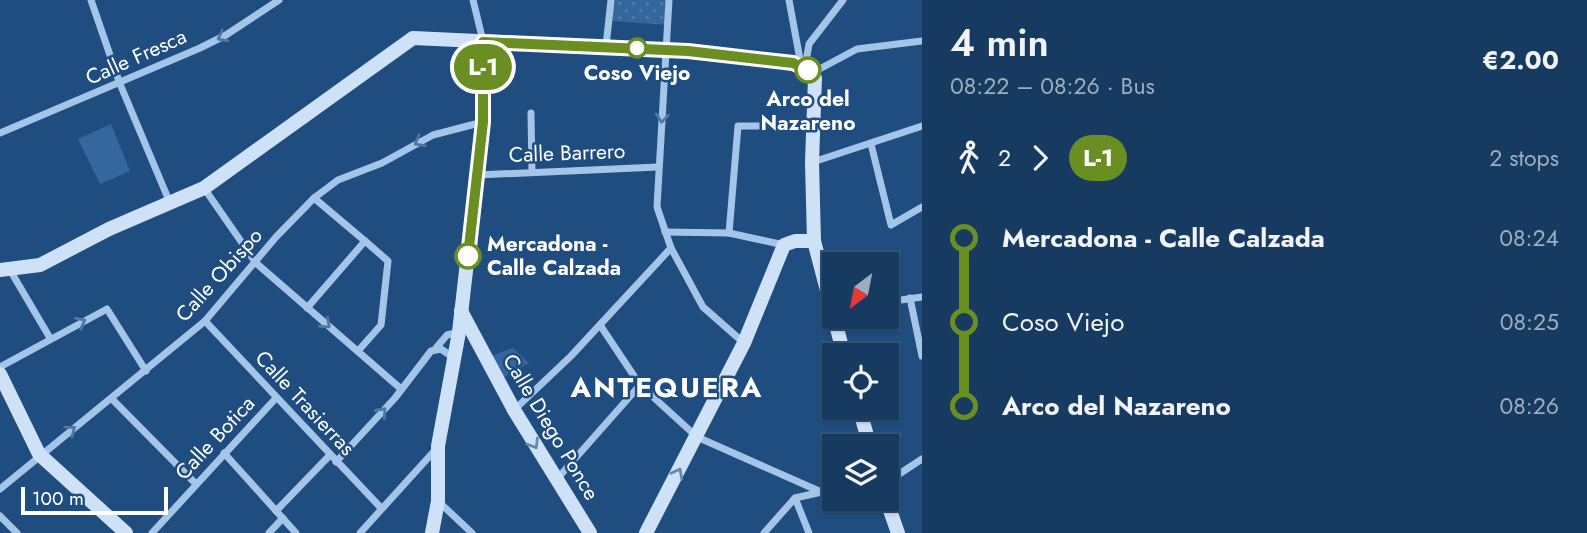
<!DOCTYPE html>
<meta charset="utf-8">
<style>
body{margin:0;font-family:Jost,sans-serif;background:#244569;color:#f1f3f6;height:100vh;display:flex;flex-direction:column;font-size:26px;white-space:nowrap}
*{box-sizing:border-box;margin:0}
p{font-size:23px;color:#9eadbd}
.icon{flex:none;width:38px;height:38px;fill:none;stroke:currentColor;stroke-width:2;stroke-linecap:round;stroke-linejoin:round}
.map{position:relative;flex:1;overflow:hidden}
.side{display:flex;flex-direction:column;background:#173a60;width:665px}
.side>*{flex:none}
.badge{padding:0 14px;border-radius:23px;font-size:24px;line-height:46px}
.needle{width:46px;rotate:212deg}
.fabs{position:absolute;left:822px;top:252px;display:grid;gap:14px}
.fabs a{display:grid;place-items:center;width:77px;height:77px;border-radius:0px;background:#173a60;box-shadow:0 2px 5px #0004,0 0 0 2px #365475;font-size:35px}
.scale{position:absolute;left:21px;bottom:18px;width:147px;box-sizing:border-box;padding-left:7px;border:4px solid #fff;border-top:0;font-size:19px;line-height:24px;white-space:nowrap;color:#fff;-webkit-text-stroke:5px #1f4d80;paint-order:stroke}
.map>.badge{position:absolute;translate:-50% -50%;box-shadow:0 0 0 4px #fff}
.legs{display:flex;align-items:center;gap:10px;height:77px;padding:0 28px;font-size:23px}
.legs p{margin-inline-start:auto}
.headline{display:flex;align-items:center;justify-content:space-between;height:119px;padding:0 28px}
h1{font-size:38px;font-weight:600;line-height:52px}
ul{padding:0 28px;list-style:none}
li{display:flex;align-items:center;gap:24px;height:84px;font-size:26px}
li i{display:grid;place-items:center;width:10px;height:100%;margin:0 9px;background:currentColor}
li i::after{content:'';width:18px;height:18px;margin:-9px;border:5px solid;border-radius:50%;background:#173a60}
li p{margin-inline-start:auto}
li:first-child i{background:linear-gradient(#0000 50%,currentColor 0)}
li:last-child i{background:linear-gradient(currentColor 50%,#0000 0)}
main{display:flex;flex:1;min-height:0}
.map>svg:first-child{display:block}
</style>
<main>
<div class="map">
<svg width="922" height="533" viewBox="0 0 922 533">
<defs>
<pattern id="grass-dots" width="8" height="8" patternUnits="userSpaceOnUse" patternTransform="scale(1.75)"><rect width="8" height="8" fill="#33679e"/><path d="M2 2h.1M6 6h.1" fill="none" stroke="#527ead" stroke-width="1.8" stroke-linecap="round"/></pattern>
</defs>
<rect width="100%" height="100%" fill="#1f4d80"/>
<path fill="url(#grass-dots)" d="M611,0H669V25L609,21Z"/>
<g fill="#33679e">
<path d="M111,124L130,171L100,184L78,139Z"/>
<path d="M513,348L529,363L499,380L486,358Z"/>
</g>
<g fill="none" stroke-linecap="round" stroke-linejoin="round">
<g stroke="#a4c5e8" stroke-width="7">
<path d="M91,0L120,84L170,203"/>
<path d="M473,0L483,41"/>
<path d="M669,0L657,207L671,248L703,307L744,343"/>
<path d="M789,0L801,65"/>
<path d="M606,46L611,0"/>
<path d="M805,68L809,44L843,0"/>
<path d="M812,73L857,49L922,41"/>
<path d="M531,113L532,172"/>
<path d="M0,133L200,48L226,35L279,0"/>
<path d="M871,144L891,225L922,207"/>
<path d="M813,162L922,126"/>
<path d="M477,175L658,167"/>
<path d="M204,188L256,263L400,388"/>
<path d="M665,232L729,233L784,245"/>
<path d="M729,233L738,126H764L776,121"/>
<path d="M10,270L50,338"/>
<path d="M910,298L922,356"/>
<path d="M887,302L922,297"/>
<path d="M307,308L365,241L314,198"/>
<path d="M205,321L381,508"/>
<path d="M600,325L640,385L697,437L819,491"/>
<path d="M436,348L447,335L459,332"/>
<path d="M358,351L381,325L388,261L365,241"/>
<path d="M0,367L107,309L146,371"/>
<path d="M112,399L196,484"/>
<path d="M514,410L571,356L671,248"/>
<path d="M224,453L296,533"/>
<path d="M336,462L395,398L431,351L441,349L454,358"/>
<path d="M557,479L640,385"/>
<path d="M887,482L922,459"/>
<path d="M0,489L205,321L276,237L314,198L338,180L382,163L433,135L483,122"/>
<path d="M795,498L809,533"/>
<path d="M439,502L472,533"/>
<path d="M276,511L330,455"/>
<path d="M0,516L17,533"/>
<path d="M152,533L276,398"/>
<path d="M269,533L283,518"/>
<path d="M360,533L437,448"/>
<path d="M764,533L795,498L835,489"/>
</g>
<g stroke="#cfe1f6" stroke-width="14">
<path d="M0,270L40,265L109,229L204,188L413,38L688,51L793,63L805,68L815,78L812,162L814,241L844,355"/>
<path d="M461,311L514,410L590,533"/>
<path d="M0,374L39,454L126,533"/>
<path d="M859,408L870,446"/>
<path d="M886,499L898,533"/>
<path d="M432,533L438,501V446L459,332L483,122V42"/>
<path d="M646,533L744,343L784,245L795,241H814"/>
</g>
</g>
<defs><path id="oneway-chevron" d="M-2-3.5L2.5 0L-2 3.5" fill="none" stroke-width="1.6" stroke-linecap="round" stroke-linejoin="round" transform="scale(1.75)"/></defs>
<g stroke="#4e77a4">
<use href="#oneway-chevron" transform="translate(222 37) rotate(152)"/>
<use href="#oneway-chevron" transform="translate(662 118) rotate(95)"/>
<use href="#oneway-chevron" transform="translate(419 142) rotate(151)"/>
<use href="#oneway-chevron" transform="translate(81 322) rotate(-27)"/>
<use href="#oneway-chevron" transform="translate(326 324) rotate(41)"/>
<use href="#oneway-chevron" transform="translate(382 412) rotate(-48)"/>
<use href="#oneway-chevron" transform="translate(71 430) rotate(-37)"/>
</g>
<g stroke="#6588af">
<use href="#oneway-chevron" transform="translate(534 444) rotate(59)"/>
<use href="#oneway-chevron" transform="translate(678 473) rotate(-62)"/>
</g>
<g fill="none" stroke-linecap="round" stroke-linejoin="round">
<g stroke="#fff" stroke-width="16">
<path id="line-1" d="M468,256L483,122V42L688,51L793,63L808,70"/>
</g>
<use href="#line-1" stroke="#6b8e23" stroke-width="10"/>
</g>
<g fill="#fff" stroke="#6b8e23" stroke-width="3.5">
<circle cx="637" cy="48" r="9"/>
<circle cx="808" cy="70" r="12"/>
<circle cx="468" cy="256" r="12"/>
</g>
<g text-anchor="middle" stroke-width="5" stroke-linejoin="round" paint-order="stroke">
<g font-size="21" fill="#fff" stroke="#1f4d80">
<text transform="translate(136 57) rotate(-24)" y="7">Calle Fresca</text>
<text transform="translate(567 153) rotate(-2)" y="7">Calle Barrero</text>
<text transform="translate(219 275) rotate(-48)" y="7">Calle Obispo</text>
<text transform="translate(305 403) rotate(47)" y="7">Calle Trasierras</text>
<text transform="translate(551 427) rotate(59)" y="7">Calle Diego Ponce</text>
<text transform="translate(215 438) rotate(-47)" y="7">Calle Botica</text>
</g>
<g font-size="21" font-weight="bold" fill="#fff" stroke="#1f4d80">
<text x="637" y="80">Coso Viejo</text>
<text x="808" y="106">Arco del<tspan x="808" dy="24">Nazareno</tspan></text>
<text x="487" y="251" text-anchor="start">Mercadona -<tspan x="487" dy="24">Calle Calzada</tspan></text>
</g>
<g font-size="28" font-weight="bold" letter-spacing="2" fill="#fff" stroke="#1f4d80">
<text x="667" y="397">ANTEQUERA</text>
</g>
</g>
</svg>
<div class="fabs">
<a><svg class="needle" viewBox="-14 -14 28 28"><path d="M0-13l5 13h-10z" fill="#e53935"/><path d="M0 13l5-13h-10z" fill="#9eadbd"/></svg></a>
<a><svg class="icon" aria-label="locate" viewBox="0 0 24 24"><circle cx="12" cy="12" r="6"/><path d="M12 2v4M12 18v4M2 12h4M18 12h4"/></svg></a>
<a><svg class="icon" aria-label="layers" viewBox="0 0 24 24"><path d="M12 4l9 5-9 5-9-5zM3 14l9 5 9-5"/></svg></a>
</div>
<div class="scale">100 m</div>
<b class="badge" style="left:483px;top:67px;background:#6b8e23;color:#fff">L-1</b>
</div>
<section class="side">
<div class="headline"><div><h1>4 min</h1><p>08:22 – 08:26 · Bus</p></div><b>€2.00</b></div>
<div class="legs"><svg class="icon" aria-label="walk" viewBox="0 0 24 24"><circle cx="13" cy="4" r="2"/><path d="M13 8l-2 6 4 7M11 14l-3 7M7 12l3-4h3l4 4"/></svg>2<svg class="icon" aria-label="forward" viewBox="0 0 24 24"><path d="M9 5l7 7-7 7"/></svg><b class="badge" style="background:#6b8e23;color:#fff">L-1</b><p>2 stops</p></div>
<ul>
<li><i style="color:#6b8e23"></i><b>Mercadona - Calle Calzada</b><p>08:24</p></li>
<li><i style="color:#6b8e23"></i><span>Coso Viejo</span><p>08:25</p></li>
<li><i style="color:#6b8e23"></i><b>Arco del Nazareno</b><p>08:26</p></li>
</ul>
</section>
</main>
